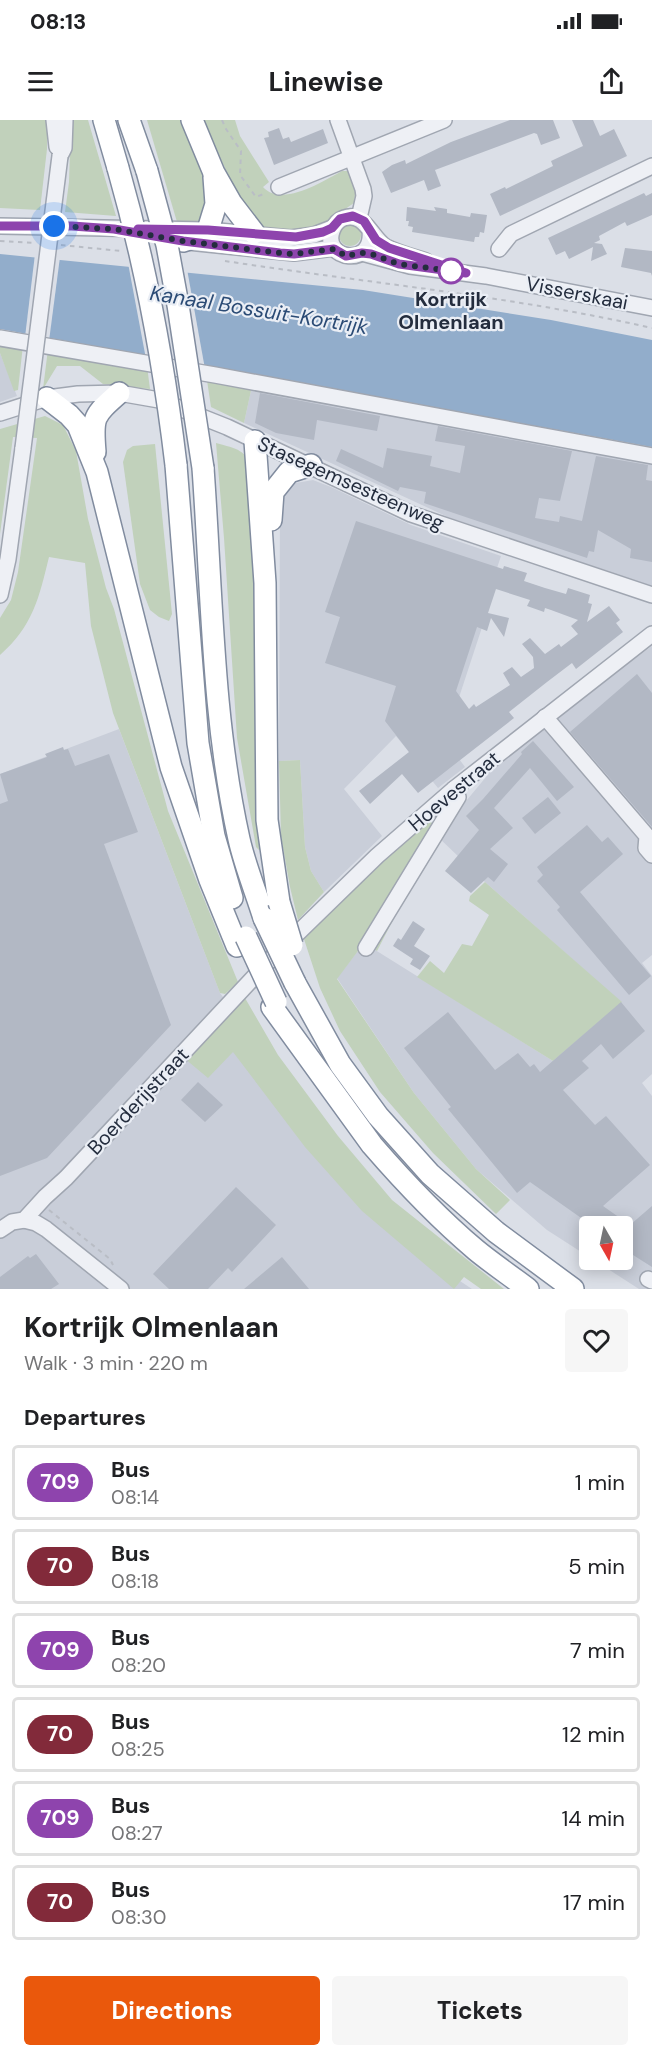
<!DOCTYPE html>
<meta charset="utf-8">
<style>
body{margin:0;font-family:"DM Sans",sans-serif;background:#f6f6f6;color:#202124;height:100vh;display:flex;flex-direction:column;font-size:22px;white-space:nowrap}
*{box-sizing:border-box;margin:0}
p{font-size:20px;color:#757577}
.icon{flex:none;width:33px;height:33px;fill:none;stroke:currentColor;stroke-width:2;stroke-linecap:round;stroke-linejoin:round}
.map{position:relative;height:1169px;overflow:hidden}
.details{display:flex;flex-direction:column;background:#fff;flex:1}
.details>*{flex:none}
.badge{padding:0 12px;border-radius:20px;font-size:21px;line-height:39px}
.needle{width:39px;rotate:171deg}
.buttons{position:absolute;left:579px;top:1096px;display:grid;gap:12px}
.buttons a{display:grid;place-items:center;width:54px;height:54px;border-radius:6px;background:#fff;box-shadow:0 3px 15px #0003;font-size:30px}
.you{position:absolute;width:30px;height:30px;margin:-15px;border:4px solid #fff;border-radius:50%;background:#1a73e8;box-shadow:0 0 0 9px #1a73e833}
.map>.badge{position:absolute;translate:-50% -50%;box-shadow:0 0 0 3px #fff}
h2{padding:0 24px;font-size:22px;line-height:54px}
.round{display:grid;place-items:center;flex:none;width:63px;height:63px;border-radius:6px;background:#f6f6f6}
.summary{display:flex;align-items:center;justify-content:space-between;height:102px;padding:0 24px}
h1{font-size:28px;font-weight:700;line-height:45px}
.button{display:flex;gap:12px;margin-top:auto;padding:12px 24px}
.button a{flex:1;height:69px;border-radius:6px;background:#ea580c;color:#fff;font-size:24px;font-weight:700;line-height:69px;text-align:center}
.button a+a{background:#f6f6f6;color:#202124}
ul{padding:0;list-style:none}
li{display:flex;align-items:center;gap:18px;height:75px;margin:0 12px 9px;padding:0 12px;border:3px solid #e0e0e0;border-radius:6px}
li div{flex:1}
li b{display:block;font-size:22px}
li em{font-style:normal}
li .badge{min-width:66px;font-weight:700;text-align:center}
.status{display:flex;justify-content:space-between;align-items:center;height:42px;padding:0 30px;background:#fff;direction:ltr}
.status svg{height:16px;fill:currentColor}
header{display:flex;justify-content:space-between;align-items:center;height:78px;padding:0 24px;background:#fff;font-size:27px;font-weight:700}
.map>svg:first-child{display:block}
</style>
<div class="status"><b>08:13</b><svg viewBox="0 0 49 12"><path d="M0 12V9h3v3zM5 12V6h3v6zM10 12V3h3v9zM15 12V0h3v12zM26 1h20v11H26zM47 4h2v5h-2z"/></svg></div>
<header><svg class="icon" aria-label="menu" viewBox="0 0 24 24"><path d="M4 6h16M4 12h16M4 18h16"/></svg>Linewise<svg class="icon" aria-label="share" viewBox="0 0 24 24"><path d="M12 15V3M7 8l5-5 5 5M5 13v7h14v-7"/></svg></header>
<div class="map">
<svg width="652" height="1169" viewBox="0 0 652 1169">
<rect width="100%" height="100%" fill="#dbdfe7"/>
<g fill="#c9ced9">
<path d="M0,233L17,276L0,282Z"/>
<path d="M252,266L652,339V466L448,397L244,303Z"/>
<path d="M313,360L331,367L411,405L501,436L487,478L491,480L445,620L465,647L438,668L396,616L344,669L382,716L324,772L311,751L305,727L300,640L279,641L280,386L283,371L290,364Z"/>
<path d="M652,526V835L642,843L652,856V954L642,963L652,976V1169H639L594,1140H622V1107H590L589,1137L547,1110L476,1049L414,973L337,858L364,823L553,941L621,882L485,762L437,716L506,633Z"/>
<path d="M119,609L220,873L246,908L454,1157L472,1169H0V654Z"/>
</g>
<g fill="#c1d1bb">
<path d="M0,0H47V29L40,90L0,88Z"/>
<path d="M71,0H88L116,96L65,92L69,62Z"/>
<path d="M147,0H181L210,72L203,100L197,104L177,102Z"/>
<path d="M202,0H235L240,16L269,62L263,67C282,88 323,61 342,51H350L356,67L354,83C343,90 316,111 305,112C296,113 266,110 258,106C253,103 249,97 246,92Z"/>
<circle cx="350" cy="115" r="11"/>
<path d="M0,221L23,225L18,270L14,271L0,233Z"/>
<path d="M48,229L147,246L150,269L103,264L80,246H57L43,269Z"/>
<path d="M205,247L652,327V333L252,266L244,303L211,287Z"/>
<path d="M45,296L63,305L76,331L88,399L106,468L114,489L168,691L238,862L225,874L220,873L113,593L91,506L85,443L49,437C39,478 33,506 0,535V498L11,480L18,452L37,318L13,317L0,414V309Z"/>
<path d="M216,323C237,329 247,329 252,352L263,730H259L256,727L237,618L224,418Z"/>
<path d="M155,324L172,494L169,501L159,497L150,490L140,464L123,342L127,330L133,326Z"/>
<path d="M300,640L305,727L311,751L324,772L298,800L290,767L281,716L279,641Z"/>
<path d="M429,700L432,703L428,732L377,831L364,823L337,859L414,973L476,1049L510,1080L496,1094L433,1033L380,972L340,911L320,868L303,816L363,755Z"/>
<path d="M485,762L622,882L553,941L417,857L430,841L444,853L462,824L472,826L489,795L469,781L470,776Z"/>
<path d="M245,878L278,935L338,1016L392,1080L504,1169H481L464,1157L454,1169L362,1091L305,1027L233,932L208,958L184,938Z"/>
</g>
<path fill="#92adcb" d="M0,134L363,170L551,200L652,220V327L0,209Z"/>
<g fill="#dbdfe7">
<path d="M35,134L60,137L49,221L25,217Z"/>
<path d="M128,143L187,149L205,249L146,239Z"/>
</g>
<g fill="#b2b8c4" fill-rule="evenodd">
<path d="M510,0H553L560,18L541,25L537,14L534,13L435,50L441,66L428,71L424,60L391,73L382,52L392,45L405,40L406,44L451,22Z"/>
<path d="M572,0H593L600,16L614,9L627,36L500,96L490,74L505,67L506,69L553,46L551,41L583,26Z"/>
<path d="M279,8L283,19L289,17L291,22L323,9L328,23L274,45L264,18L269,17L268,12Z"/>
<path d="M644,73L646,76L652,73V95L627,106L625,102L599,116L600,120L594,123L602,124L607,134L591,141L593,127L569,139L565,131L556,135L548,118Z"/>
<path d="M407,87L436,91L434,87L447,89V93L470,97L471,93L487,95L484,113L480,112L479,117H475L474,122L412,112L413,107L408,106L409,101H406Z"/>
<path d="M625,128L652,131V156L651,153L621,147Z"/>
<path d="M260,273L380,296L377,311L317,300L314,320L276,313L255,303Z"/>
<path d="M438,306L572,331L560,381L539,378L535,398L559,402L560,396L582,401L596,336L648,345L646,360L652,361V442L630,438L631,429L598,410L594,432L589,431L587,438L424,383L426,372L400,367L398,371L336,341L341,329L383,348L387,328L432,336L430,346L460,353L465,326L435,321Z"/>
<path d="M356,401L503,449L504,446L527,453L524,461L545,468L566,474L568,468L590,475L588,483L592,484L587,502L609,486L620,500L616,503L623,512L576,549L572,543L547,562L509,592L514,598L418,673L402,654L370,684L359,671L409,632L385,601L396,566L325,543L340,497L325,492ZM496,469L530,480L527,486L544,492L545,488L551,490L578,500L571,506L578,514L561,527L559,524L545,534L530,518L522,524L533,537L534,548L521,557L512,547L503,553L510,565L476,587L474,584L469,589L456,571L477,507L487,511L491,498L504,517L509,498L488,493Z"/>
<path d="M637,554L652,573V707L570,612Z"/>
<path d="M533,621L574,667L557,681L530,648L494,688L513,708L490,729L508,744L494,762L488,757L471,773L445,751L479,710L466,696L483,679L522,634L521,632Z"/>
<path d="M63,627L64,630L68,629L75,646L109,634L138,712L104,724L171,905L47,1038L0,1056V684L8,681L0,654L47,637L45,634Z"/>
<path d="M548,677L561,693L535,714L522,698Z"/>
<path d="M587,705L602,722L608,717L623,734L580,772L651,856L629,875L557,790L560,787L537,761L543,755L537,747Z"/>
<path d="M413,801L425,809L414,826L430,836L420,850L410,844L413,839L393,826L398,818L401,820Z"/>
<path d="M621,882L645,911L613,939L601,924L582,941L589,948L563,970L595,1005L606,996L650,1045L603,1086L630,1105L652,1086V1147L622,1128V1107H594L530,1062L517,1073L448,989L451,987L404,928L448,892L495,950L518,933L530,947L534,944L540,952Z"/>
<path d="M198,962L223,985L205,1002L181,980Z"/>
<path d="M236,1067L276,1105L232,1152L228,1148L208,1169H169L153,1154Z"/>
<path d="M36,1134L59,1164L51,1169H0V1157L28,1136L30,1138Z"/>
<path d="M282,1137L309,1169H244Z"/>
</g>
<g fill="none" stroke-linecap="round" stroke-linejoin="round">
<g stroke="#a0a6b1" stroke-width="18">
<g id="minor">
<path d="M54,0L57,27"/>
<path d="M338,0L363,69L364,76L359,98"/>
<path d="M60,36L64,28L65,0"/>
<path d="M279,67L444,0"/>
<path d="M0,106L208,110L291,118L314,115L332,108"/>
<path d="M370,111C374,148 322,140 332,111C334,105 338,100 344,98C365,91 371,118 386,127C398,133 413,137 426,141"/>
<path d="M188,122L294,133L334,128"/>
<path d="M499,129L511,114L652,46"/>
<path d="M362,133L410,146L486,156L652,188"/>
<path d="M0,218L215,255L652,336"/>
<path d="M0,293L47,278L78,274L119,273L159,280L227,307L411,394L652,475"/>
<path d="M0,475L8,439L23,328"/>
<path d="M545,597L647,716L646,728L652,735"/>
<path d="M366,828L458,677L454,669"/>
<path d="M24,1100L36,1103L46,1109L121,1169"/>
<path d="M0,1110L12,1102L24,1100L45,1077L66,1058L269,841L377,736L454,669L652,514"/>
<path d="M648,1159L652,1161"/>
</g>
</g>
<g stroke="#818c9f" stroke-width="24">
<g id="highway">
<path d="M104,0L118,48"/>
<path d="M129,0L147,51"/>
<path d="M192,0L214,53L231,83L254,113"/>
<path d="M183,121L207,113L216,84L214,57"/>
<path d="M47,278L69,295L78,305L97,352L171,647L210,760L237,826"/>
<path d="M255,321L265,463L267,700L279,782"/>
<path d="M95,332C92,297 93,296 119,273"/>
<path d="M176,345L198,623L214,716L232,778"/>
<path d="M203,348C212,472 212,598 239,719C245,746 256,772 264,798"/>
<path d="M271,400L273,372L289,352L311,345"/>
<path d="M295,863L340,944L378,996L430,1054L496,1112L573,1169"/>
<path d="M272,887L372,1025C404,1062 438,1098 476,1130C493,1144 511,1156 528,1169"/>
</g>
</g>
<g stroke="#b9bdc5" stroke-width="2" stroke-dasharray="4.5 4.5" stroke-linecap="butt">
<path d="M222,0L226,9L241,31L240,55L256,77L266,73"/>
<path d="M0,121L35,123"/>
<path d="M61,125L121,131"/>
<path d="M225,141C368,163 511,176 652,208"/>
<path d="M49,1090L110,1139L113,1145"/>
</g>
<use href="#minor" stroke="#eef0f5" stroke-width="15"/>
<use href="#highway" stroke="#fff" stroke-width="21"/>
<g stroke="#a0a6b1" stroke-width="18" stroke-linecap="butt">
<path id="minor-bridge" d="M23,328L60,36"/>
</g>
<g stroke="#818c9f" stroke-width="24" stroke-linecap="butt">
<g id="highway-bridge">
<path d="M118,48C146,146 164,244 176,345"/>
<path d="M147,51L167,125L178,185L203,348"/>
<path d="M279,782L292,825"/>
<path d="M264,798L295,863"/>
<path d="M246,817L276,882"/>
</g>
</g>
<use href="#minor-bridge" stroke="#eef0f5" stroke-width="15"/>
<use href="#highway-bridge" stroke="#fff" stroke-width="21"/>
</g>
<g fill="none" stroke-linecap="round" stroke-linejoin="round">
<g stroke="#fff" stroke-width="14">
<path id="line" d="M0,106H72L114,109L183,121L280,133L294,134L334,129L346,136L362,133L371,134L399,144L466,153L389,128L376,120L364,101L353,96L340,99L332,108L323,112L296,117L208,110L138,109"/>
</g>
<use href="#line" stroke="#8e44ad" stroke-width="9"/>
<path stroke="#242d3e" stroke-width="6" stroke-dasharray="0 10.8" d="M54,106L114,109L183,121L280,133L294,134L334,129L346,136L362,133L371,134L399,144L451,151"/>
</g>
<circle fill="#fff" stroke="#8e44ad" stroke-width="3" cx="451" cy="151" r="12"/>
<g text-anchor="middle" stroke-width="4.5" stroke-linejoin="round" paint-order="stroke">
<g font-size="20" fill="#242d3e" stroke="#eaeef5">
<text transform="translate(577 173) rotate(11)" y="7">Visserskaai</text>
<text transform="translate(351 363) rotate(24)" y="7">Stasegemsesteenweg</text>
<text transform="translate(454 671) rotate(-40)" y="7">Hoevestraat</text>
<text transform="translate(138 981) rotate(-47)" y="7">Boerderijstraat</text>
</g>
<g font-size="20" font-weight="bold" fill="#242d3e" stroke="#eaeef5">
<text x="451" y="186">Kortrijk<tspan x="451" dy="23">Olmenlaan</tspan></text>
</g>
<g font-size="21" font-style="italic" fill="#2b4b75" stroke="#eaeef5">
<text transform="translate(259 190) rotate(9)" y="7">Kanaal Bossuit-Kortrijk</text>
</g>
</g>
</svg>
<div class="buttons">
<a><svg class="needle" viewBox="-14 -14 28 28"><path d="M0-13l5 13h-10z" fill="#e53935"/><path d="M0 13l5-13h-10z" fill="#757577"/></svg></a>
</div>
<div class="you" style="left:54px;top:106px"></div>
</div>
<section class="details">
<div class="summary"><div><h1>Kortrijk Olmenlaan</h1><p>Walk · 3 min · 220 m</p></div><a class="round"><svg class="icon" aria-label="heart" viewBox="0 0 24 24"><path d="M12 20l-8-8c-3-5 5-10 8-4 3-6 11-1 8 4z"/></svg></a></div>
<h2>Departures</h2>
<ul>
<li><span class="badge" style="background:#8e44ad;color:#fff">709</span><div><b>Bus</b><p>08:14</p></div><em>1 min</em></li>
<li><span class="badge" style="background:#822a3a;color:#fff">70</span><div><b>Bus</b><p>08:18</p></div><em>5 min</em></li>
<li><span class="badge" style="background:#8e44ad;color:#fff">709</span><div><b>Bus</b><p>08:20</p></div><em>7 min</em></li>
<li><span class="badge" style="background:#822a3a;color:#fff">70</span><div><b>Bus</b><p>08:25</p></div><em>12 min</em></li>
<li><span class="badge" style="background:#8e44ad;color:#fff">709</span><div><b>Bus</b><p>08:27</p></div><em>14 min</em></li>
<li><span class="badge" style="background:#822a3a;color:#fff">70</span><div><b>Bus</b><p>08:30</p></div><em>17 min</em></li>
</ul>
<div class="button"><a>Directions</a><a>Tickets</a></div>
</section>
